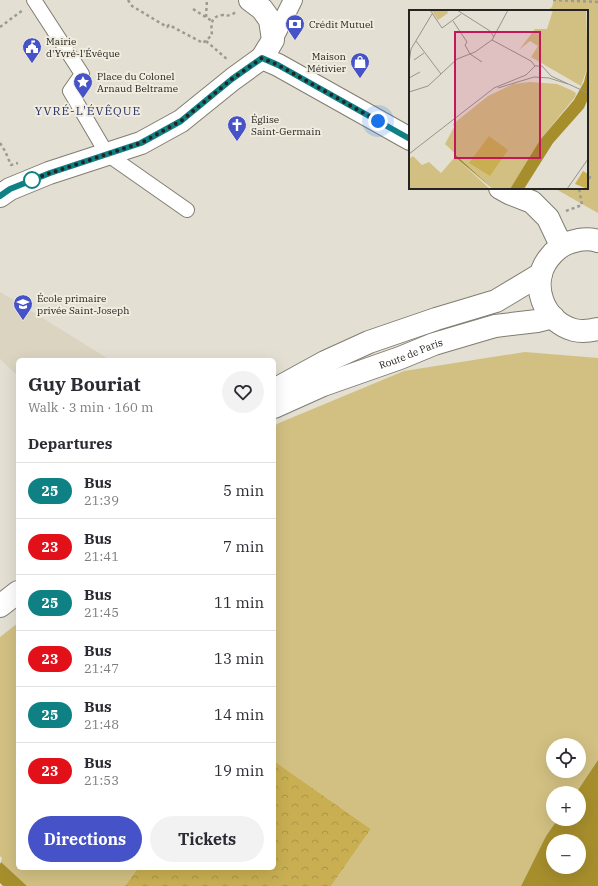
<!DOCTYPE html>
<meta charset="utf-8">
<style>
body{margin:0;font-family:"IBM Plex Serif",serif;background:#f2f2f3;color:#2b2b33;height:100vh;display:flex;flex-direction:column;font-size:15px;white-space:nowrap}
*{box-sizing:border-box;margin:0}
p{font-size:13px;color:#7c7c81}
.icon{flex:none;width:22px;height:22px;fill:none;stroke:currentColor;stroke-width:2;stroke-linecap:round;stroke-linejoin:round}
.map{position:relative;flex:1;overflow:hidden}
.details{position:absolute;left:16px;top:358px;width:260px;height:512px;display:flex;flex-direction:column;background:#fff;border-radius:6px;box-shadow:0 4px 16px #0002}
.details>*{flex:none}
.badge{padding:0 8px;border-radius:13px;font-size:14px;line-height:26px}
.fabs{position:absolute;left:546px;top:738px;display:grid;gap:8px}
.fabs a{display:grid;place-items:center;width:40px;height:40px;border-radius:50%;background:#fff;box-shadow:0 4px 16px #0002;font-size:20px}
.you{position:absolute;width:20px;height:20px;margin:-10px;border:3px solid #fff;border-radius:50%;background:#1a73e8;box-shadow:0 0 0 6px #1a73e833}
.map>.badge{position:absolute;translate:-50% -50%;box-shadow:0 0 0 2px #fff}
h2{padding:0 12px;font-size:15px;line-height:36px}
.round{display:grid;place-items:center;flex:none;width:42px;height:42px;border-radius:21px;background:#f2f2f3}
.summary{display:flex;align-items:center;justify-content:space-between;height:68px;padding:0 12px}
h1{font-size:19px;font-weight:700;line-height:30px}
.action{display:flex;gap:8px;margin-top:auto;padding:8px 12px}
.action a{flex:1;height:46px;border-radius:24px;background:#4652c7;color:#fff;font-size:16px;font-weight:700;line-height:46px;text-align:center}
.action a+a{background:#f2f2f3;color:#2b2b33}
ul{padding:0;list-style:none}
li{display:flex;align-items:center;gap:12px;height:56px;padding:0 12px;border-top:1px solid #e1e1e2}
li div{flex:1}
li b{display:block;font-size:15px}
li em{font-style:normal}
li .badge{min-width:44px;font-weight:700;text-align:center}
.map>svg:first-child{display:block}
</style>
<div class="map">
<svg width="598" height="886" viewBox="0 0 598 886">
<defs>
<pattern id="forest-crowns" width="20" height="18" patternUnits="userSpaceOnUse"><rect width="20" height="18" fill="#c9af52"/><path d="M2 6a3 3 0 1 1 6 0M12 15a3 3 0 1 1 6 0" fill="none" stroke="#ac9647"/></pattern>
</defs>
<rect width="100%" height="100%" fill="#e3dfd2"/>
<path fill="#dad4c1" d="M0,292L17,302L110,360H18V376L0,359Z"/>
<g fill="#d2c082" fill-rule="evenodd">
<path d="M554,0H598V213L554,188H587V11H547L552,7Z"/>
<path d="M525,352L598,358V760L576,793H553V819H558L546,836L521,886H331L371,829L274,761V426L279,423L404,371ZM553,745H579V771H553Z"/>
<path d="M18,623V868H138L125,886H27L1,862L2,858L0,856V637Z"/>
</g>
<path fill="url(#forest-crowns)" d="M274,761L371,829L331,886H125L138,868H274Z"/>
<g fill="#a78e2d" fill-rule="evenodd">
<path d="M598,760V886H521L546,836L558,819H579V793H576ZM553,841H579V867H553Z"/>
<path d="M1,862L27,886H3L0,883V864Z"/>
</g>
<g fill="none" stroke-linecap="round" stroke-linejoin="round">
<g stroke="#817d71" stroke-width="16">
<path id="pedestrian" d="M34,0L82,74L70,91L107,154L187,210"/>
</g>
<g stroke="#817d71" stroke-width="20">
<path id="minor" d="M273,40L293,0"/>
</g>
<g stroke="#817d71" stroke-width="24">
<g id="tertiary">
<path d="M262,58L278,65L410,139"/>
<path d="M500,188L509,193L532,202L548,218L557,237L564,244"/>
<path d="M0,196L10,189L49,173L141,143L181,121L233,79L262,58L273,40L270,20L262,9L250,0"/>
</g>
</g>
<g stroke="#817d71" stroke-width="24">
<g id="primary">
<path d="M598,241C589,238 580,239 571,242C561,245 555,250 549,258C529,283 543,322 574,330C582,332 590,331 598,329"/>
<path d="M274,390L325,362L369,342L436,319L496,301L541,274"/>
<path id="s1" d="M274,407L323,385L400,358L434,344L495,326L537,321L553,317"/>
<path d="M0,606L18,592"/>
</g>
</g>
<g stroke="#9d9a90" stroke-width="2.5" stroke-dasharray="3 3" stroke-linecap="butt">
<path d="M128,0L132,6L167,27L169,25L203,43L212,35C211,25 210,16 223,15C227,15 226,16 230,15C232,15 234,13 236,12"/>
<path d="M553,0L598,2"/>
<path d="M193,9L212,21"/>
<path d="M206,17L207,0"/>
<path d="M0,27L23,10"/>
<path d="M206,41L228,60"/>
<path d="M587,142V141"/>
<path d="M0,143L5,151L11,165L18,163"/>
<path d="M587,171L590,177L587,182"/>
<path d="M566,211L582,205L579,188"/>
</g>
<use href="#pedestrian" stroke="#fff" stroke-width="14"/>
<use href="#minor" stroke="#fff" stroke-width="18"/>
<use href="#tertiary" stroke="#fff" stroke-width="22"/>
<use href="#primary" stroke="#fff" stroke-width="22"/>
</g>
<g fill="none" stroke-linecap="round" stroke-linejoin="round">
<g stroke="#fff" stroke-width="9">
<path id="line" d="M0,196L10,189L50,173L141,143L181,121L232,79L262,58L278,65L410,139"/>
</g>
<use href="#line" stroke="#0f8184" stroke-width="6"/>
<path stroke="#262420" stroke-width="4" stroke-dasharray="0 7.2" d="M32,180L27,182L50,173L141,143L181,121L232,79L262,58L278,65L378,121"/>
</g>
<defs>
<g id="bank-pin" transform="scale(1)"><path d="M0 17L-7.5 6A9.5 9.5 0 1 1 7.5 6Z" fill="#4652c7" stroke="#f0ecdf"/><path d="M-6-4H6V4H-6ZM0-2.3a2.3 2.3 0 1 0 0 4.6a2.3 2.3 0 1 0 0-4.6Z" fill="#fff"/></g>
<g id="civic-pin" transform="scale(1)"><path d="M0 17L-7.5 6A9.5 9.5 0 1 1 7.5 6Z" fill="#4652c7" stroke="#f0ecdf"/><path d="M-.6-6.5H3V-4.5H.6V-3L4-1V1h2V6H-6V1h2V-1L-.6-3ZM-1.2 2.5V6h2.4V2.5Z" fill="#fff"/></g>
<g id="shop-pin" transform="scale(1)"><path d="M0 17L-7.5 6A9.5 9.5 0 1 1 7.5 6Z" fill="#4652c7" stroke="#f0ecdf"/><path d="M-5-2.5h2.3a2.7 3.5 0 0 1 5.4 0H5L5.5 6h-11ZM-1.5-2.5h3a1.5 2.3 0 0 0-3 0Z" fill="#fff"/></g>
<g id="sight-pin" transform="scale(1)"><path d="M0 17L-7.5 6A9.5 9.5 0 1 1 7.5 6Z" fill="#4652c7" stroke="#f0ecdf"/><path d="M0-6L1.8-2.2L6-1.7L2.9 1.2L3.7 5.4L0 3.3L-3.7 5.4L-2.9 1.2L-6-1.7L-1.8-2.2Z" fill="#fff"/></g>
<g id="church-pin" transform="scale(1)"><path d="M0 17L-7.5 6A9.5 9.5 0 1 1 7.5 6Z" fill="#4652c7" stroke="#f0ecdf"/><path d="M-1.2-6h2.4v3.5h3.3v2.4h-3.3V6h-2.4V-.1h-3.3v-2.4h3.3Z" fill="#fff"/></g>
<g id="school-pin" transform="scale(1)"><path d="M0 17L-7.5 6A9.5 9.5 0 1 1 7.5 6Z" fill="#4652c7" stroke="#f0ecdf"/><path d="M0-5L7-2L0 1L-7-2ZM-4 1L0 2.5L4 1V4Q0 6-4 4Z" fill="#fff"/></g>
</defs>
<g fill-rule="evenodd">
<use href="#bank-pin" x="295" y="24"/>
<use href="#civic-pin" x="32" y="47"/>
<use href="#shop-pin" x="360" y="62"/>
<use href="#sight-pin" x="83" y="82"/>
<use href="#church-pin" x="237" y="125"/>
<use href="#school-pin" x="23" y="304"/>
</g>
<circle fill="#fff" stroke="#0f8184" stroke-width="2" cx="32" cy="180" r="8"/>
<g text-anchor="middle" stroke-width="4" stroke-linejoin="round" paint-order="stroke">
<g font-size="10" fill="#262420" stroke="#f0ecdf" text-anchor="start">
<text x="309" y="28">Crédit Mutuel</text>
<text x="46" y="45">Mairie<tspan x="46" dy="12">d'Yvré-l'Évêque</tspan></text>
<text x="346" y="60" text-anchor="end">Maison<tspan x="346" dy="12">Métivier</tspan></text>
<text x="97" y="80">Place du Colonel<tspan x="97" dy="12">Arnaud Beltrame</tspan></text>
<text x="251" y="123">Église<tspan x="251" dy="12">Saint-Germain</tspan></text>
<text x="37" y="302">École primaire<tspan x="37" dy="12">privée Saint-Joseph</tspan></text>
</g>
<g font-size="10" fill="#262420" stroke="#f0ecdf">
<text dy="4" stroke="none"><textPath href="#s1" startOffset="147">Route de Paris</textPath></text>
</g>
<g font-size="12" letter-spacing="1" fill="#29316a" stroke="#f0ecdf">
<text x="88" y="115">YVRÉ-L'ÉVÊQUE</text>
</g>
</g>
<g transform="translate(409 10)">
<rect width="179" height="179" fill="#e3dfd2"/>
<path d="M144,0H177L179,56L172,76L122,47L129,36L121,31L110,40L126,19H138ZM121,72L148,74L162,80L167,83L166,87L131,130L101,179H84L36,134L45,117L44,114L79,86L104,74ZM4,146L13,155L20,152L32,163L46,147L81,179H0V149Z" fill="#d2c082"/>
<path d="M80,126L99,140L81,166L60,153ZM174,161L179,164V179L166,174Z" fill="#c9af52"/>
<path d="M22,0H38L39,3L29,10Z" fill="#d2c082"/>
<path d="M179,56V89L175,98L144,133L115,179H101L131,130L165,90L175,72ZM46,144L84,179L46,147Z" fill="#a78e2d"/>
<path fill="none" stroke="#97948b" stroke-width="1" d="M21,0L33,18L52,4M48,0L81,21L85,27M44,11L58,32L56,35L61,44L73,52M83,30L122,51L126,56M7,31L32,64M5,50L15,43M0,53L2,39L23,4M0,68L11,62M89,78L125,67L140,68L159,74M0,82L19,76L48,49L66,42L83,30L99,0M0,144L85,78L117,65L126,56H133L142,66L179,83M158,179L179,149"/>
<path fill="#c2185b" fill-opacity="0.15" stroke="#c2185b" stroke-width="2" d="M46,22H131V148H46Z"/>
<rect width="179" height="179" fill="none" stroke="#262420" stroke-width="2"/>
</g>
</svg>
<div class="fabs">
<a><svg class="icon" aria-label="locate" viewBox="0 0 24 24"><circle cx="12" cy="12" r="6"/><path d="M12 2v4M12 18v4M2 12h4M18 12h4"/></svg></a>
<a>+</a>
<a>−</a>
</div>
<div class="you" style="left:378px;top:121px"></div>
<section class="details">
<div class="summary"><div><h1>Guy Bouriat</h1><p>Walk · 3 min · 160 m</p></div><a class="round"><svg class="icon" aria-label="heart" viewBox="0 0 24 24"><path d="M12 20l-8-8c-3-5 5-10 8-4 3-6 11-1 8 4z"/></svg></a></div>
<h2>Departures</h2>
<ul>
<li><span class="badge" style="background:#0f8184;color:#fff">25</span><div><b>Bus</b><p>21:39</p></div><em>5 min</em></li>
<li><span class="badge" style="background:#e21018;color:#fff">23</span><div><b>Bus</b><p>21:41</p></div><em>7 min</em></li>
<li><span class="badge" style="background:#0f8184;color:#fff">25</span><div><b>Bus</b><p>21:45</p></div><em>11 min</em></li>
<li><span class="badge" style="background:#e21018;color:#fff">23</span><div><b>Bus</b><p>21:47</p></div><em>13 min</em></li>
<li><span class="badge" style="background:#0f8184;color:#fff">25</span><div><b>Bus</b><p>21:48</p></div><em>14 min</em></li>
<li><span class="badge" style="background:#e21018;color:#fff">23</span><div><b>Bus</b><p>21:53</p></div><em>19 min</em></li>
</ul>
<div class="action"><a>Directions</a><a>Tickets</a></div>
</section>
</div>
